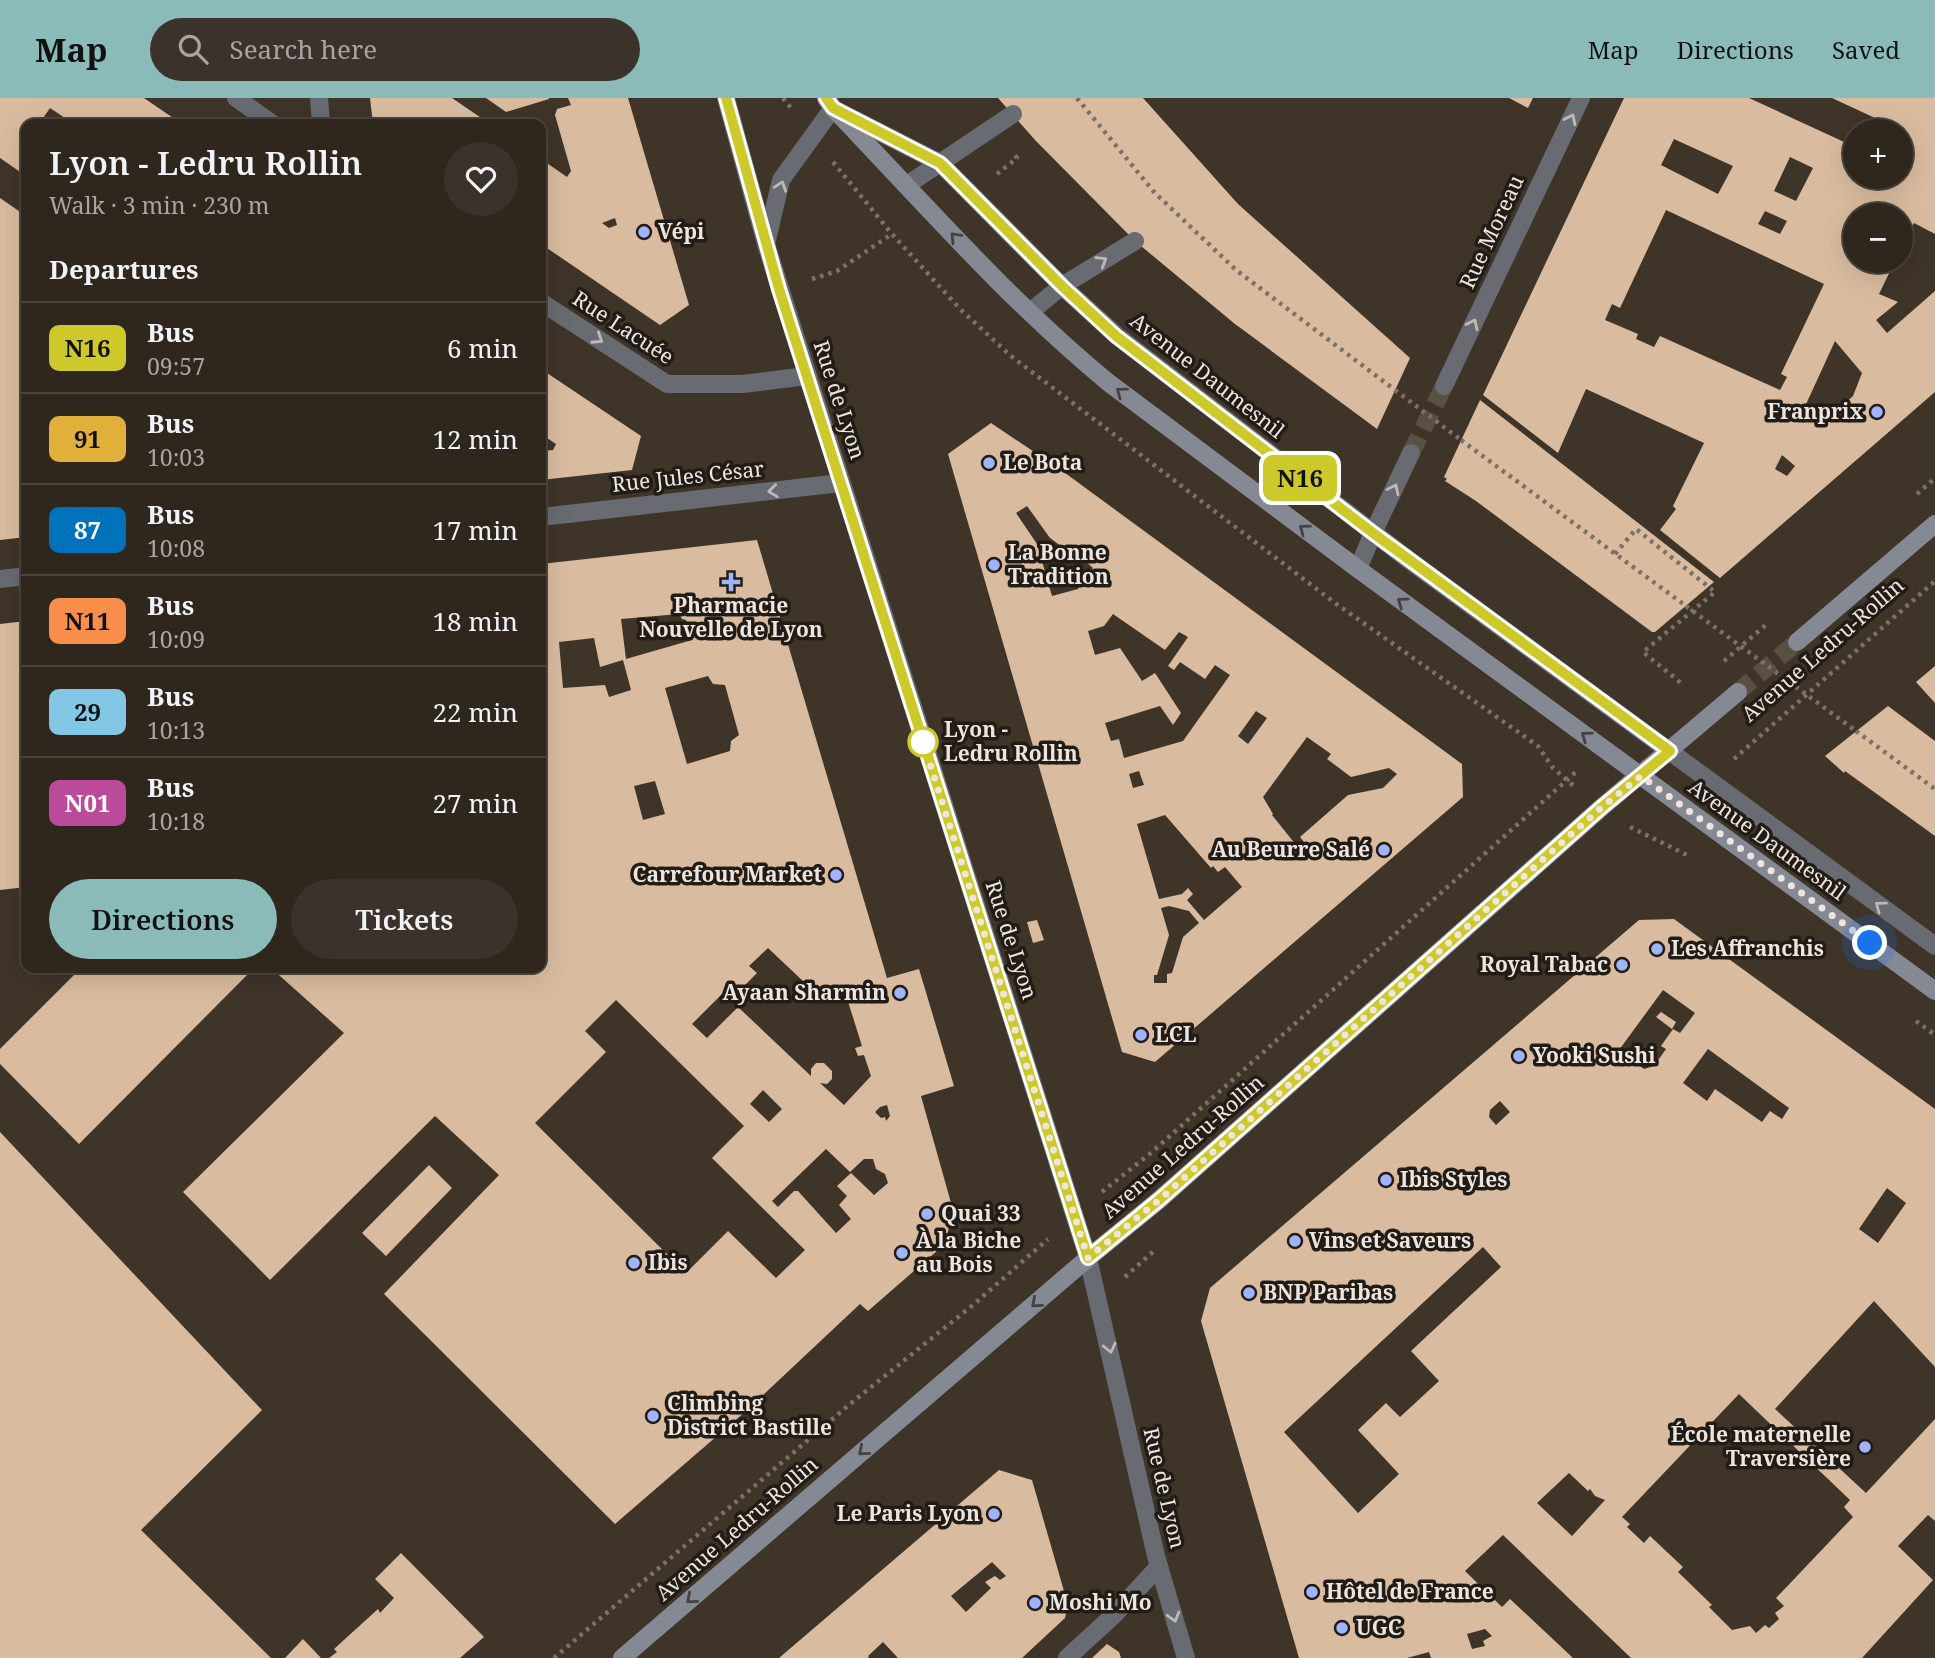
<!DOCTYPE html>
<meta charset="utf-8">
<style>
body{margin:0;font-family:"Noto Serif",serif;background:#3b332b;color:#f1f3f6;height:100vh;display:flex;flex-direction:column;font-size:26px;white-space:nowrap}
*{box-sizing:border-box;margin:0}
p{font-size:23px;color:#a7a5a4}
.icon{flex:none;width:38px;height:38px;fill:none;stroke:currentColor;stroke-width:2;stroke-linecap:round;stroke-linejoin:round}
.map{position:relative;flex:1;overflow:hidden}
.sheet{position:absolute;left:21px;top:21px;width:525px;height:854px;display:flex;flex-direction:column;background:#2f271e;border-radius:14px;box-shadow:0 7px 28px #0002,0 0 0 2px #4a443c}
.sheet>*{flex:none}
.badge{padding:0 14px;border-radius:10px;font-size:24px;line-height:46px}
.buttons{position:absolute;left:1843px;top:21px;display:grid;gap:14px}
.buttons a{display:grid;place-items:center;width:70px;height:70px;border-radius:50%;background:#2f271e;box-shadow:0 7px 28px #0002,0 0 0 2px #4a443c;font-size:35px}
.you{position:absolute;width:35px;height:35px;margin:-18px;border:5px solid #fff;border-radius:50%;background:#1a73e8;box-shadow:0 0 0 10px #1a73e833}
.map>.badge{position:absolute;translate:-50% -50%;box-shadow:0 0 0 4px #fff}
h2{padding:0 28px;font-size:26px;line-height:63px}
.round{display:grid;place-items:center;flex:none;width:74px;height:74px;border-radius:37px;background:#3b332b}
.headline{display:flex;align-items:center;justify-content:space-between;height:119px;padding:0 28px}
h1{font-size:33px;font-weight:600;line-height:52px}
.cta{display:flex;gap:14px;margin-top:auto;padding:14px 28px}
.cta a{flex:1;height:80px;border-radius:42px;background:#8bbbb9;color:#111;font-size:28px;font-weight:600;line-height:80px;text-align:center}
.cta a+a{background:#3b332b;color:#f1f3f6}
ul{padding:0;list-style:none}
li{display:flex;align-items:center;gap:21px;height:91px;padding:0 28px;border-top:2px solid #4a443c}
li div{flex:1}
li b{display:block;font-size:26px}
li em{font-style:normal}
li .badge{min-width:77px;font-weight:700;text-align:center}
header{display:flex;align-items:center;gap:42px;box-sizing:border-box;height:98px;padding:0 35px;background:#8bbbb9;color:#111}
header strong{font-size:33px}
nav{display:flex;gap:38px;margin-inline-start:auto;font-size:24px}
.search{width:490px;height:63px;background:#3b332b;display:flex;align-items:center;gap:18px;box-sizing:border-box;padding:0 24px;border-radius:38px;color:#a7a5a4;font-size:26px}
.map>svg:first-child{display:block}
</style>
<header>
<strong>Map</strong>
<div class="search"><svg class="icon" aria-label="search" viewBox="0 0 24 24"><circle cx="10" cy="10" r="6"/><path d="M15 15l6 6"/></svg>Search here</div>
<nav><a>Map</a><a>Directions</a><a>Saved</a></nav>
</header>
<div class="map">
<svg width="1935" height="1560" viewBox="0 0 1935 1560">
<rect width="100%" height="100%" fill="#3f3428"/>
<g fill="#d9bca0" fill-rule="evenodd">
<path d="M0,0H144L182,26H74L50,10L39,26H26V78L0,60Z"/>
<path d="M370,0H452L490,26H373Z"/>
<path d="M486,0H549V1L506,14Z"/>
<path d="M568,0H628L689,207L660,227L541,146V61L567,79L571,73L555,17L557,11L571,7ZM615,120L617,127L609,130L602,125Z"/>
<path d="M998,0H1143L1238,106L1410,260L1377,331L1235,226L1135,143L1035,42Z"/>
<path d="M1509,0H1533L1528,10Z"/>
<path d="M1624,0H1749L1855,49V79H1900V33H1887L1890,27L1832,0H1935V136L1914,125L1900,151V117H1855V163H1895L1879,196L1898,204L1876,222L1887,235L1935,193V294L1720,480L1660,432L1676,411L1673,408L1704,345L1586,291L1558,355L1483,297ZM1674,41L1733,68L1718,96L1661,67ZM1790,59L1813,70L1796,103L1774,93ZM1666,112L1824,186L1781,276L1787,279L1780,292L1660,238L1654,249L1636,241L1638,236L1605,222L1612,206L1620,210ZM1765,113L1787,123L1780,136L1758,126ZM1835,243L1862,275L1853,298L1829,320L1821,310L1813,318L1802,315ZM1782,357L1795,368L1787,378L1775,371Z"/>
<path d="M0,100L26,118V439L0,442Z"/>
<path d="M541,271L641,338L632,372L541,382V353L553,352L556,346L541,336Z"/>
<path d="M1480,302L1714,484L1655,534H1652L1476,403L1445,383L1447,381L1444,379Z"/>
<path d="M991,325L1061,372L1462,666L1463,699L1155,964L1122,954L948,356ZM1027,408L1050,440L1080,462L1082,460L1093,470L1078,491L1052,498L1037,446L1016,415ZM1113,516L1165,552L1179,534L1188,539L1168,568L1174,572L1180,564L1205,581L1215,567L1230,577L1183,643L1124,660L1119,641L1111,643L1105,625L1160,608L1173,627L1181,615L1155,575L1142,583L1120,550L1095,557L1088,533L1104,528ZM1256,613L1267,620L1248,646L1238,638ZM1307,639L1331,656L1327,661L1351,679L1389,670L1397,676L1383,690L1348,697L1300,739L1310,752H1306L1304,757L1272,717L1273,716L1263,699ZM1139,673L1144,687L1133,690L1129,676ZM1165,717L1211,770L1213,768L1218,774L1225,769L1242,789L1204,822L1187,802L1193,796L1188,790L1182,796L1159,801L1137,726ZM1169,808L1189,813L1199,825L1183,839L1172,875L1167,876V885H1154V877H1157L1169,837L1161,810Z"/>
<path d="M757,442L887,880L919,871L954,988L921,998L953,1112L945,1146L868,1213L860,1206L746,1313L615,1426L384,1196L499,1077L435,1018L270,1182L183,1094L344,935L271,870H541V466ZM679,516L682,521L686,522L692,542L626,561L621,521ZM594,540L600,569L623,562L631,592L609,599L605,587L563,590L559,544ZM708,578L713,586L725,587L739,637L731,643L730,653L687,666L665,590ZM655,683L665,716L643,722L634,688ZM768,850L822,901L845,894L862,948L855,950L858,958L864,957L871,978L844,1007L820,985L827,986L832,981V973L824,965H816L811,971V978L738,909L707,940L692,926L732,886L739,893L757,875L749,868ZM616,902L744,1028L712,1060L805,1152L776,1180L728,1133L686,1175L535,1025L606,954L585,933ZM763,992L782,1011L769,1024L750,1006ZM887,1007L890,1018L886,1023L885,1019L881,1020L875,1014L880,1009ZM826,1051L850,1074L864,1061H873L876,1071L885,1076L888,1085L874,1097L851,1075L837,1088L847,1098L839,1107L851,1121L836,1135L798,1093H794L778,1109L772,1103Z"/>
<path d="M26,523V789L0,792V526Z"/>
<path d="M1935,568V605L1916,584Z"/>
<path d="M1888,608L1935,643V738L1845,673L1844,675L1825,658Z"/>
<path d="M1674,821L1935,1011V1269L1874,1203L1775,1311L1866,1395L1935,1321V1423L1928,1417L1898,1448L1933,1482L1862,1560H1631L1503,1437L1465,1473L1502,1509L1510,1501L1573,1560H1431L1429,1554L1407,1560H1299L1201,1223L1210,1190L1639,822ZM1663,892L1695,915L1680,935L1673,931L1661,948L1666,951L1654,968L1644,971L1619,952ZM1708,951L1789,1010L1782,1021L1770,1013L1762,1024L1715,991L1707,1003L1683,985ZM1500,1003L1510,1014L1496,1027L1489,1019L1490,1012ZM1887,1090L1906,1105L1878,1145L1859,1131ZM1483,1149L1501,1169L1411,1253L1439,1283L1400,1319L1386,1305L1358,1332L1399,1376L1358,1415L1284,1334ZM1739,1296L1850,1402L1844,1409L1853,1419L1776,1500L1784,1508L1775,1515L1779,1521L1769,1530L1765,1527L1756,1535L1750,1528L1732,1532L1709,1509L1712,1507L1678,1474L1683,1469L1650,1438L1644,1445L1627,1429L1630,1426L1622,1419ZM1569,1375L1588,1393L1590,1391L1595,1398L1605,1402L1572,1438L1537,1405ZM1485,1531L1492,1538L1483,1543L1485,1548L1472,1551L1467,1536Z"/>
<path d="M1037,822L1044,842L1033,845L1027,824Z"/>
<path d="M81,870H254L79,1046L0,966V951Z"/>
<path d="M1661,914L1676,924L1672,931L1656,919Z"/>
<path d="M0,1034L262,1312L141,1432L271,1560H0Z"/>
<path d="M429,1067L452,1090L386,1158L362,1135Z"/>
<path d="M999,1372L1032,1382L1068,1507L1065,1520L1022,1560H898L883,1544L868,1558L869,1560H779ZM992,1464L1006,1478L1000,1482L995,1478L985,1484L991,1490L966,1514L951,1498Z"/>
<path d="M401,1455L484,1539L460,1560H329L337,1554L334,1551L378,1511L380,1515L394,1500L375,1481Z"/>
<path d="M303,1541L321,1560H285Z"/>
<path d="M1107,1546L1119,1554L1121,1560H1092Z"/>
</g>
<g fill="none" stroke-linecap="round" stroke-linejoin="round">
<path stroke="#594f43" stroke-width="18" stroke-dasharray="18 9" stroke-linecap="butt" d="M1411,355L1444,288"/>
<path stroke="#594f43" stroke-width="18" stroke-dasharray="18 9" stroke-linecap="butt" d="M1738,594L1797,544"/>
<g stroke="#7b7167" stroke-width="4.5" stroke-dasharray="3.5 5" stroke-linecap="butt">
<path d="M783,0L791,10"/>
<path d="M1077,0L1154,94L1236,172L1395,292"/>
<path d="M833,64L892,136L960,211L1011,258L1335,505L1538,648L1553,670L1575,689"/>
<path d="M997,76L1017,60L1013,54"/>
<path d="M812,181L837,173L892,136"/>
<path d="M1461,342L1686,508"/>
<path d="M1917,396L1935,380"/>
<path d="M1615,456L1636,431L1715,494L1643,554L1681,585"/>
<path d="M1724,563L1768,525"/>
<path d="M1856,633L1935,691"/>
<path d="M1734,661L1935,483"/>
<path d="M1630,729L1691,759"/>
<path d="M1916,923L1935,937"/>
<path d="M1102,1094L1152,1054L1577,673"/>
<path d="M1125,1179L1155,1152"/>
<path d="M554,1560L850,1306L973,1207L1048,1141"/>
</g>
<g stroke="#696b72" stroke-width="18">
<path d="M726,0L766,146"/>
<path d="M836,12L940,65L1062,188L1117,238L1409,462L1935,848"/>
<path d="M907,87L1013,16"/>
<path d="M1030,214L1062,188L1135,143"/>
</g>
<g stroke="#696b72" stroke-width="18">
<path d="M236,0L273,26"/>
<path d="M319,0L321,26"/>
<path d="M541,204L667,286H743L807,278"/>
<path d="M1444,288L1581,0"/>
<path d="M541,419L841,385"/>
<path d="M1358,471L1373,435L1411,355"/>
<path d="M0,481L26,478"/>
<path d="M1067,1560L1115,1516L1159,1468"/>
</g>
<path stroke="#696b72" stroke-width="18" d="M833,10L781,82L766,146L1088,1160L1156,1458L1186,1560"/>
<g stroke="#858994" stroke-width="18">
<path d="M826,0L833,10C923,104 1009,203 1109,285L1358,471L1935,893"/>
<path d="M1797,544L1935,426"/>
<path d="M622,1560L1088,1160L1159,1102L1602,709L1738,594"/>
</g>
<g stroke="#7b7167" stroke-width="4.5" stroke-dasharray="3.5 5" stroke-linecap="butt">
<path d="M1395,292L1461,342"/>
<path d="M1686,508L1856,633"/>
</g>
</g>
<defs><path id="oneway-chevron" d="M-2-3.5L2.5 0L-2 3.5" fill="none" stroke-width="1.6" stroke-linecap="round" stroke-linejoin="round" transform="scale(1.75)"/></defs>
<g stroke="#bfbab8">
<use href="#oneway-chevron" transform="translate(1571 21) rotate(-64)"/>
<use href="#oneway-chevron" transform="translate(781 88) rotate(-71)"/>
<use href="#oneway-chevron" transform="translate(1102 163) rotate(-32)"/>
<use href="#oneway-chevron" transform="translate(1473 226) rotate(-65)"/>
<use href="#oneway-chevron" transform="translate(598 241) rotate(33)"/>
<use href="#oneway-chevron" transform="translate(1394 391) rotate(-64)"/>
<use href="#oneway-chevron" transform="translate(773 393) rotate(173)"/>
<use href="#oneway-chevron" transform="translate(1880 808) rotate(-143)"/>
<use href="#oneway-chevron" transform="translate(1110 1250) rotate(77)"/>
<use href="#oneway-chevron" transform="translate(1174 1519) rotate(74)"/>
</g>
<g stroke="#454243">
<use href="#oneway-chevron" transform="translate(955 139) rotate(-134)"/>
<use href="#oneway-chevron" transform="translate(1121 294) rotate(-143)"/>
<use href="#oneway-chevron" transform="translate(1304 431) rotate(-143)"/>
<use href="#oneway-chevron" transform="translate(1402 504) rotate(-144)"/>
<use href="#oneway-chevron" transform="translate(1586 638) rotate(-144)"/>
<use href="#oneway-chevron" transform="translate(1036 1205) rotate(139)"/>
<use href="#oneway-chevron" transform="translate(863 1353) rotate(139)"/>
<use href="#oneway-chevron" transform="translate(691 1501) rotate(139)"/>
</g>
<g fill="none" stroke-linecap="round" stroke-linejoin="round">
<g stroke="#fff" stroke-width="16">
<path id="line" d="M726,0L779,191L1088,1160L1159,1102L1602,709L1670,653L1373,435L1116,238L1062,188L940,65L833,10L826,0"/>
</g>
<use href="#line" stroke="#cec92a" stroke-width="10"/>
<path stroke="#ede5de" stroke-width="7" stroke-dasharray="0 12.6" d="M923,644L1088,1160L1159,1102L1602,709L1641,678L1870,845"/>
</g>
<g fill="#a0b3fd" stroke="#221c17" stroke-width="2.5">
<circle cx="644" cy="134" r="7"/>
<circle cx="1877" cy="314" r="7"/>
<circle cx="989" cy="365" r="7"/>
<circle cx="994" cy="467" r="7"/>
<path d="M727.5 473.5h7v7h7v7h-7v7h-7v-7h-7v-7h7z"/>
<circle cx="1384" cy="752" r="7"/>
<circle cx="836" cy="777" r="7"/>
<circle cx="1657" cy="851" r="7"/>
<circle cx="1622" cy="867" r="7"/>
<circle cx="900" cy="895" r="7"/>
<circle cx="1141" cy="937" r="7"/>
<circle cx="1519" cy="958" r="7"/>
<circle cx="1386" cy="1082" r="7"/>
<circle cx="927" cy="1116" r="7"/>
<circle cx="1295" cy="1143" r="7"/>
<circle cx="902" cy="1155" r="7"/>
<circle cx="634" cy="1165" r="7"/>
<circle cx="1249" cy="1195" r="7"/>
<circle cx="653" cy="1318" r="7"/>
<circle cx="1865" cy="1349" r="7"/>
<circle cx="994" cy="1416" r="7"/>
<circle cx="1312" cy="1494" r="7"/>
<circle cx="1035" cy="1505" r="7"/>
<circle cx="1342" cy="1530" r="7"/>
</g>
<circle fill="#fff" stroke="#cec92a" stroke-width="3.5" cx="923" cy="644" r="14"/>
<g text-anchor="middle" stroke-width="7" stroke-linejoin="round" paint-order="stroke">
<g font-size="21" font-weight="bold" fill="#ede5de" stroke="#221c17" text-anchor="start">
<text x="658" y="141">Vépi</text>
<text x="1863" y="321" text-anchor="end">Franprix</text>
<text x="1003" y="372">Le Bota</text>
<text x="1008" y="462">La Bonne<tspan x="1008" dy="24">Tradition</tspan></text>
<text x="731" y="515" text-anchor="middle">Pharmacie<tspan x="731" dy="24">Nouvelle de Lyon</tspan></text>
<text x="1370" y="759" text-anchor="end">Au Beurre Salé</text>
<text x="822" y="784" text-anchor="end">Carrefour Market</text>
<text x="1671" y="858">Les Affranchis</text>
<text x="1608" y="874" text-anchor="end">Royal Tabac</text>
<text x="886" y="902" text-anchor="end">Ayaan Sharmin</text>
<text x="1155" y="944">LCL</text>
<text x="1533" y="965">Yooki Sushi</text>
<text x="1400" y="1089">Ibis Styles</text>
<text x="941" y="1123">Quai 33</text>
<text x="916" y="1150">À la Biche<tspan x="916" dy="24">au Bois</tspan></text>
<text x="1309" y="1150">Vins et Saveurs</text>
<text x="648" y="1172">Ibis</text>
<text x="1263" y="1202">BNP Paribas</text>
<text x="667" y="1313">Climbing<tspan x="667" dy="24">District Bastille</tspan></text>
<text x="1851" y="1344" text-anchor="end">École maternelle<tspan x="1851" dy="24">Traversière</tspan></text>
<text x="980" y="1423" text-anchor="end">Le Paris Lyon</text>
<text x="1326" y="1501">Hôtel de France</text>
<text x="1049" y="1512">Moshi Mo</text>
<text x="1356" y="1537">UGC</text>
</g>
<g font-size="21" fill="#ede5de" stroke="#221c17">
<text transform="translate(1492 134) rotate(-65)" y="7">Rue Moreau</text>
<text transform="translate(623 230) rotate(33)" y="7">Rue Lacuée</text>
<text transform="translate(1207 278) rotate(38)" y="7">Avenue Daumesnil</text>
<text transform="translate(839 302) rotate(72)" y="7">Rue de Lyon</text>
<text transform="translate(688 379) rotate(-6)" y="7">Rue Jules César</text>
<text transform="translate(1823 552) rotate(-41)" y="7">Avenue Ledru-Rollin</text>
<text transform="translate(1767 742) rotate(36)" y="7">Avenue Daumesnil</text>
<text transform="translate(1011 842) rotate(72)" y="7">Rue de Lyon</text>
<text transform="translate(1183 1049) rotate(-41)" y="7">Avenue Ledru-Rollin</text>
<text transform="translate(1164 1390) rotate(77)" y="7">Rue de Lyon</text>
<text transform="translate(737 1431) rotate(-41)" y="7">Avenue Ledru-Rollin</text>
</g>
<g font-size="21" font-weight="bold" fill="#ede5de" stroke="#221c17" text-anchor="start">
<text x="944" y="639">Lyon -<tspan x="944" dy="24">Ledru Rollin</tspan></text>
</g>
</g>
</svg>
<div class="buttons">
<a>+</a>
<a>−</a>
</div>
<div class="you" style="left:1870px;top:845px"></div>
<b class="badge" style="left:1300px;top:380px;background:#cec92a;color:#111">N16</b>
<section class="sheet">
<div class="headline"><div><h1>Lyon - Ledru Rollin</h1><p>Walk · 3 min · 230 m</p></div><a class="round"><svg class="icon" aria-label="heart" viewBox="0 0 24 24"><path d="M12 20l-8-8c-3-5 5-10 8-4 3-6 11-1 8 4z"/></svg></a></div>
<h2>Departures</h2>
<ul>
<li><span class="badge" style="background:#cec92a;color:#111">N16</span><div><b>Bus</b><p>09:57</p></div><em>6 min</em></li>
<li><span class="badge" style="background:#e0b03a;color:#111">91</span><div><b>Bus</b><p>10:03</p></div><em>12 min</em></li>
<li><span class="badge" style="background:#0072bc;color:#fff">87</span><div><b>Bus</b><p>10:08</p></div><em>17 min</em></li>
<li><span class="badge" style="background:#f78f4b;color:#111">N11</span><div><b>Bus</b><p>10:09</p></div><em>18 min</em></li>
<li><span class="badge" style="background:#82c8e6;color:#111">29</span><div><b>Bus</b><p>10:13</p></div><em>22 min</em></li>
<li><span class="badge" style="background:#bb4a9b;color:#fff">N01</span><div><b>Bus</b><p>10:18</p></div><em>27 min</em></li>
</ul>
<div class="cta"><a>Directions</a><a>Tickets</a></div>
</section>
</div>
